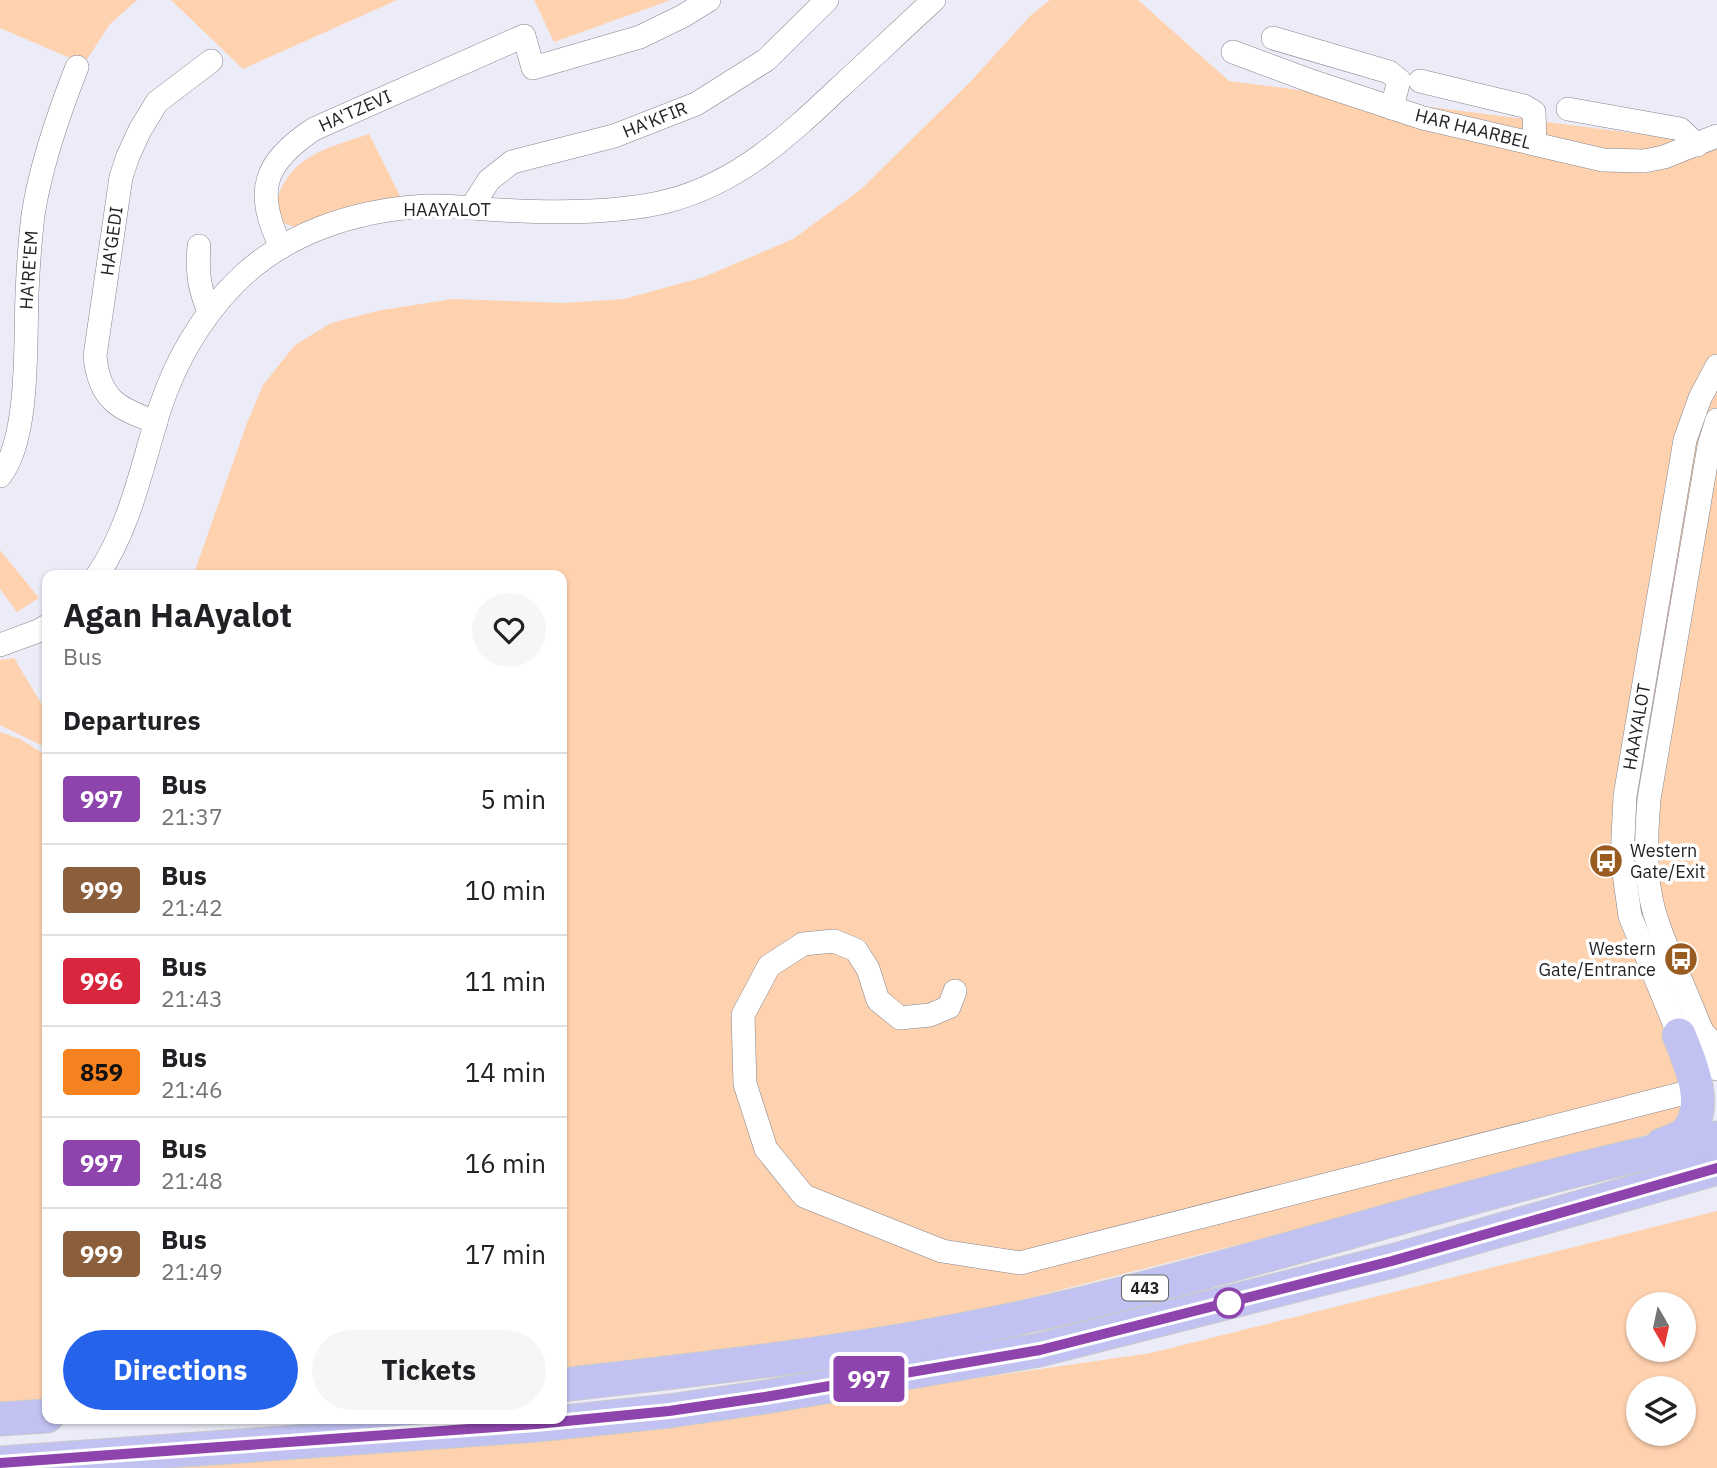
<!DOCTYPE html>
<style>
body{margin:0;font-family:"IBM Plex Sans",sans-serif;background:#f6f6f6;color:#202124;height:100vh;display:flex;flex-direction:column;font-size:26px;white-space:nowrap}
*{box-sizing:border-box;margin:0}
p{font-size:23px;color:#757577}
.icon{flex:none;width:38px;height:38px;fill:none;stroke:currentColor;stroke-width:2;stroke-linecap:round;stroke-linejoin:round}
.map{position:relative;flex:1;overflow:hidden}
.side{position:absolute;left:42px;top:570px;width:525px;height:854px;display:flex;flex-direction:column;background:#fff;border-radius:14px;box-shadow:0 2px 5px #0004}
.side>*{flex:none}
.badge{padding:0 14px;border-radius:5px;font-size:24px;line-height:46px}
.needle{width:46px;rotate:171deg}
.tools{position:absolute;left:1626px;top:1292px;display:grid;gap:14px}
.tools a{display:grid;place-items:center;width:70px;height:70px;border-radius:50%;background:#fff;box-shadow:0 2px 5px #0004;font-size:35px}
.map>.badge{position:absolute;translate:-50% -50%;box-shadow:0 0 0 4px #fff}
h2{padding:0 21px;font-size:26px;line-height:63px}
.round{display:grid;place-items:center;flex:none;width:74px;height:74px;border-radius:37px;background:#f6f6f6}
.overview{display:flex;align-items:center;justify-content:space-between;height:119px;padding:0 21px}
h1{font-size:33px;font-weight:800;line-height:52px}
.primary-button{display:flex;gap:14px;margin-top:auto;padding:14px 21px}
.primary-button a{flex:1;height:80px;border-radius:42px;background:#2563eb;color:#fff;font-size:28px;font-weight:800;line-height:80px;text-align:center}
.primary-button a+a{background:#f6f6f6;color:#202124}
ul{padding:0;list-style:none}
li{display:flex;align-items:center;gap:21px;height:91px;padding:0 21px;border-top:2px solid #e0e0e0}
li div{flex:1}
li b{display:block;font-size:26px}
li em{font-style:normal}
li .badge{min-width:77px;font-weight:700;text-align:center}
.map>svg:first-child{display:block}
</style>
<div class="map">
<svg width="1717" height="1468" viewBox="0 0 1717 1468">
<rect width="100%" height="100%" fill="#ebecf7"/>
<g fill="#ffd2af" fill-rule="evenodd">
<path d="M0,0H137L110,24L84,64L0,28Z"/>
<path d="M171,0H397L243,69Z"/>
<path d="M534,0H671L554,42Z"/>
<path d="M1050,0H1138L1229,81L1717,144V1031L1709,1027L1711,1116L1511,1175L1013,1302L712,1365L562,1373V576H193L247,423L263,385L295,345L331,323L382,310L453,299L564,303L624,299L704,277L793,239L860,190L971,81L1031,15Z"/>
<path d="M369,134L401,198L364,203L295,227L285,224L275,210C284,157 325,149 369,134Z"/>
<path d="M0,550L39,598L17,612L0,589Z"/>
<path d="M14,658L47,713V748L0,725V660Z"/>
<path d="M0,732L20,739L47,756V1402L0,1404Z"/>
<path d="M1717,1211V1468H140L582,1435L1151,1353ZM1638,1304H1684V1349H1638ZM1638,1388H1684V1433H1638Z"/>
</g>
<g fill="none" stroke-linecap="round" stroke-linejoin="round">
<g stroke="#84848e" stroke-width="24">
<g id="minor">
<path d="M1273,38L1389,72L1399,80L1392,108"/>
<path d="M1233,52L1314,82L1423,118L1603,160L1644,161L1664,157L1717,136"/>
<path d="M1420,81L1524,106L1534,112L1535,144"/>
<path d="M1568,109L1680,129L1697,145"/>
<path d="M471,208L489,180L512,162L614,136L696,104L766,60L827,0"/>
<path d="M199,246C197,274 199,287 209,312"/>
<path d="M281,247C254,191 263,163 314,129L524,36L533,68L640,37L683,16L709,0"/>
<path d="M1717,366L1700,398L1685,440L1625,796L1622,859L1630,916L1679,1035L1703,1061L1717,1069"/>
<path d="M1717,420L1709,446L1649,799C1646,837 1644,875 1654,911C1665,949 1684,985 1698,1022L1703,1033L1717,1047"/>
<path d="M156,422C118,409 99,399 95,356L121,177L128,156L140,130L157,102L211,61"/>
<path d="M0,476C30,439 25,341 27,294C28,268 30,241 33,215C41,164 58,115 77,67"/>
<path d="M97,576C131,526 142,465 160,408C175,363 200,319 234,284C285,232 356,210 427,206C451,205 476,209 500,210C553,213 617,214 668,201C738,183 788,136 839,88C871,59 902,29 934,0"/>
<path d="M0,645L38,631L47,626"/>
<path d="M955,991L949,1007L930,1015L900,1018L878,1000L868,969L856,950L834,941L803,944L769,966L743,1015L745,1084L766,1149L804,1196L942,1251L1020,1263L1696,1090"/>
</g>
</g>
<g stroke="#cacacb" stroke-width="35">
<g id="highway">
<path d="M1662,1145C1670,1142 1681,1139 1687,1132C1710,1108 1690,1061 1679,1035"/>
<path d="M562,1385C713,1368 865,1351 1015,1319C1251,1268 1480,1186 1717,1138"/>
<path d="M0,1419L47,1416"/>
<path d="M0,1463L536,1425L669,1411L765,1397L1039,1350L1392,1261L1717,1168"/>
</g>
</g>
<use href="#minor" stroke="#fff" stroke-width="23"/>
<use href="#highway" stroke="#c1c2f2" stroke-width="33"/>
</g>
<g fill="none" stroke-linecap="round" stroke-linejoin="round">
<g stroke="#fff" stroke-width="16">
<path id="line" d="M0,1463L536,1424L669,1411L765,1397L1040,1350L1392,1261L1717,1168"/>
</g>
<use href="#line" stroke="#8e44ad" stroke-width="10"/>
</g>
<defs>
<g id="bus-disc" transform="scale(1.75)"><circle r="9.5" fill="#995b20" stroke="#fff"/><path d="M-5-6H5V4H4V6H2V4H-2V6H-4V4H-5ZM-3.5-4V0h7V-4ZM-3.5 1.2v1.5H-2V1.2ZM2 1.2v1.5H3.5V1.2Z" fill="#fff"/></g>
</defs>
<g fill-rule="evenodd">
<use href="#bus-disc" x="1606" y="861"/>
<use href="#bus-disc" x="1681" y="959"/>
</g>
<circle fill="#fff" stroke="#8e44ad" stroke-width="3.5" cx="1229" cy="1303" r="14"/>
<g text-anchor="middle" stroke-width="7" stroke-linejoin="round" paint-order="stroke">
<rect fill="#fff" stroke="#666668" stroke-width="2" x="1122" y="1275.5" width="46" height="25" rx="5"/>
<g font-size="16" font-weight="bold" fill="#242428">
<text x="1145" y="1294">443</text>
</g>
<g font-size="18" fill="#242428" stroke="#fff">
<text transform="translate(355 111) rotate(-24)" y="6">HA'TZEVI</text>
<text transform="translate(655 120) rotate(-22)" y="6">HA'KFIR</text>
<text transform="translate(1473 129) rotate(14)" y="6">HAR HAARBEL</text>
<text x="447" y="216">HAAYALOT</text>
<text transform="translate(112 241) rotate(-82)" y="6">HA'GEDI</text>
<text transform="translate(29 270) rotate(-86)" y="6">HA'RE'EM</text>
<text transform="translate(1637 727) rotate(-80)" y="6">HAAYALOT</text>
</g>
<g font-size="18" fill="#242428" stroke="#fff" text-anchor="start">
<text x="1630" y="857">Western<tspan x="1630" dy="21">Gate/Exit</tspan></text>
<text x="1656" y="955" text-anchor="end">Western<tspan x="1656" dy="21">Gate/Entrance</tspan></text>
</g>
</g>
</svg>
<div class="tools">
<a><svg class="needle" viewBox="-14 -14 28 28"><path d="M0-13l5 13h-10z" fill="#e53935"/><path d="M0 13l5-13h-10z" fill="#757577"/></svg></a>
<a><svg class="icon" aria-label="layers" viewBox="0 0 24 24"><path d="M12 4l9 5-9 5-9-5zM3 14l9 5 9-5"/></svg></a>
</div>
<b class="badge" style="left:869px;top:1379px;background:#8e44ad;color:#fff">997</b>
<section class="side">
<div class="overview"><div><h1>Agan HaAyalot</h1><p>Bus</p></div><a class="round"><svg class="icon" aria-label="heart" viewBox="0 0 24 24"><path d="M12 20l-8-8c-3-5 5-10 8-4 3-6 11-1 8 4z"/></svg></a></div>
<h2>Departures</h2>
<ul>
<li><span class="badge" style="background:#8e44ad;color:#fff">997</span><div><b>Bus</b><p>21:37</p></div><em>5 min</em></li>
<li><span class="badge" style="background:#8b5e3c;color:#fff">999</span><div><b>Bus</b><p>21:42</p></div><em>10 min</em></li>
<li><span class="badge" style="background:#d7263d;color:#fff">996</span><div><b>Bus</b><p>21:43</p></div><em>11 min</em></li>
<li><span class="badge" style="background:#f58220;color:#111">859</span><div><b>Bus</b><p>21:46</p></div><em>14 min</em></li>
<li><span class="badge" style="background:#8e44ad;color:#fff">997</span><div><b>Bus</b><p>21:48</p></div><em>16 min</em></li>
<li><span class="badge" style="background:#8b5e3c;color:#fff">999</span><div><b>Bus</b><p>21:49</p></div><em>17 min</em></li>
</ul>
<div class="primary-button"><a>Directions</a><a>Tickets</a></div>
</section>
</div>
